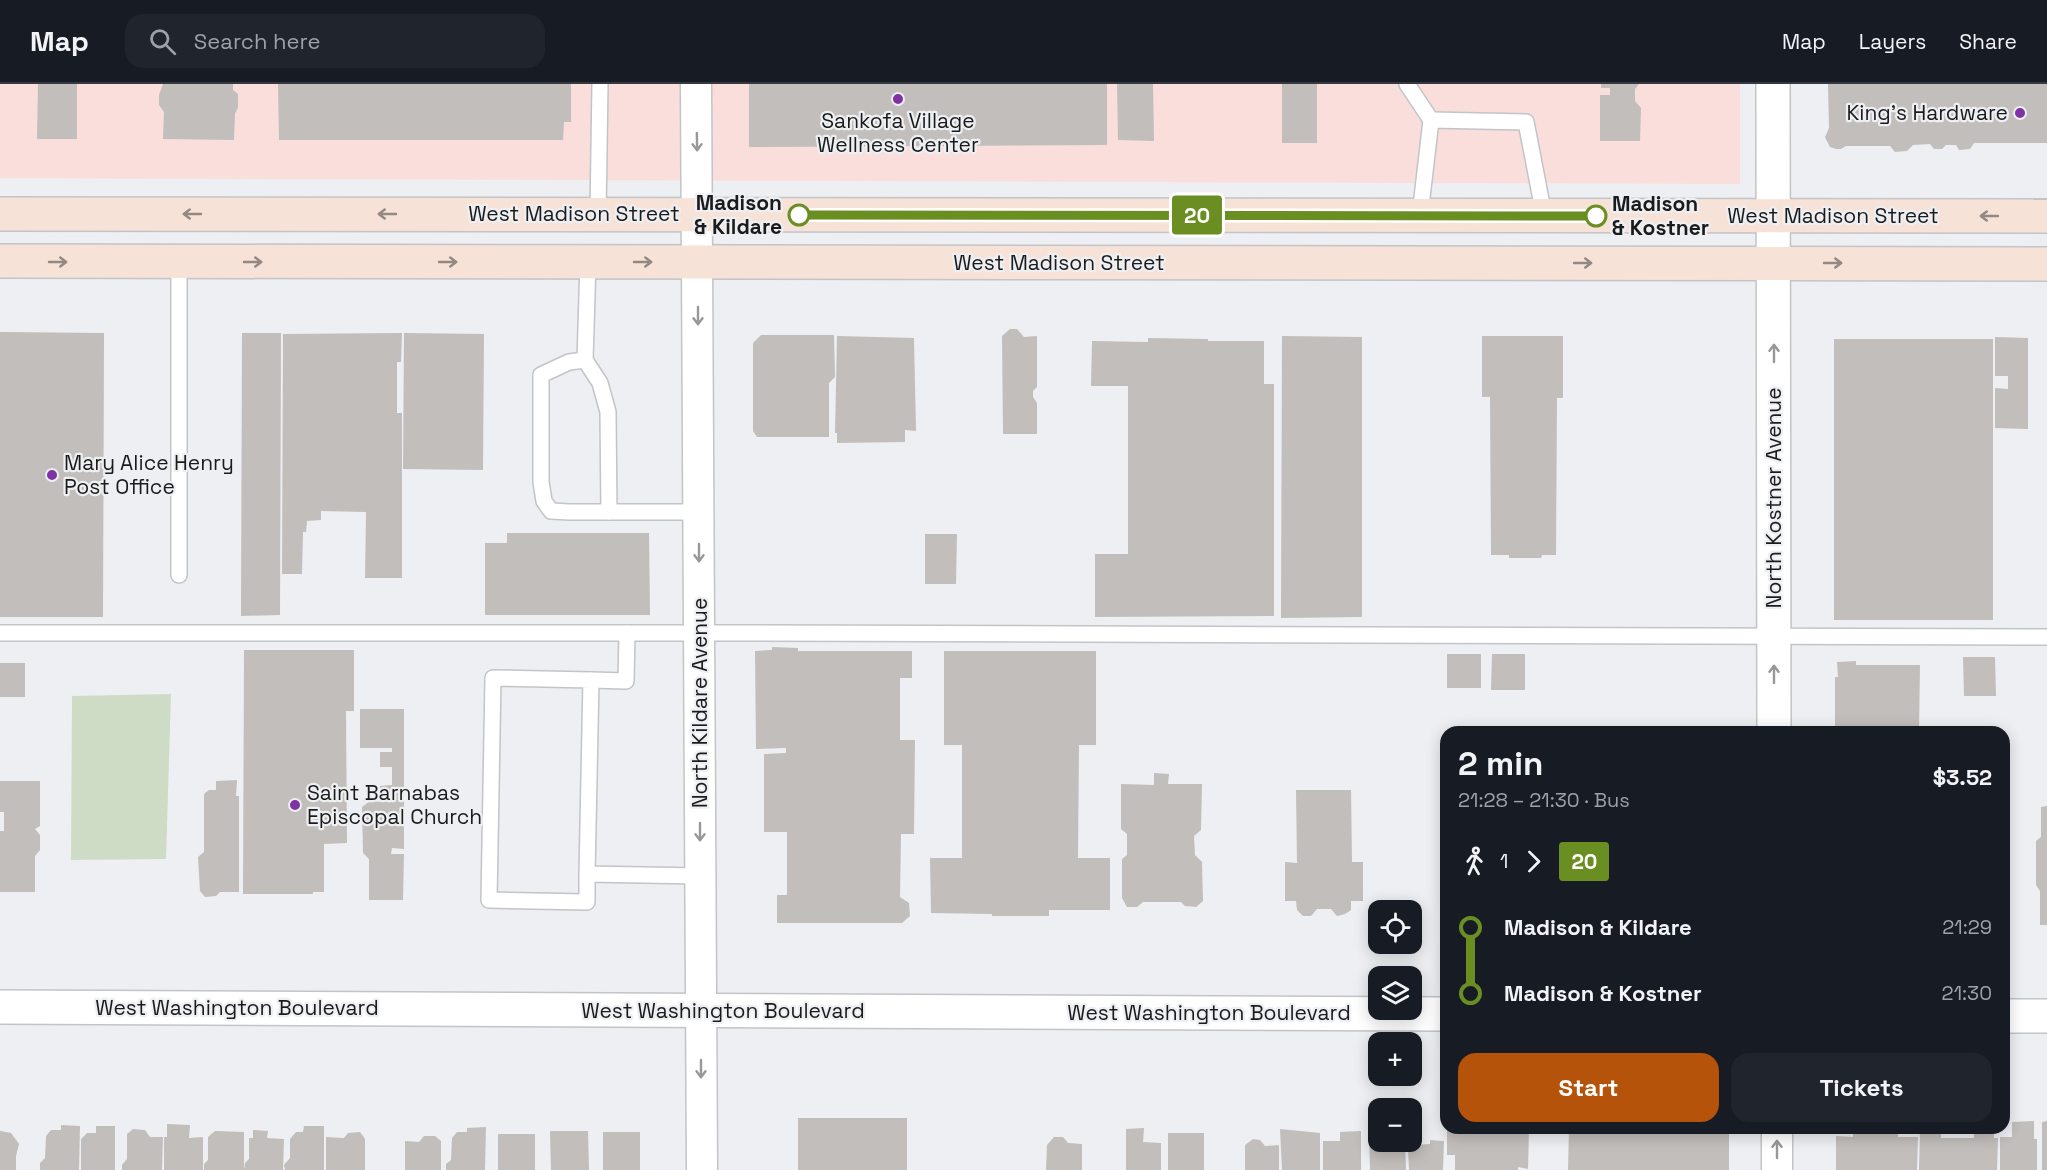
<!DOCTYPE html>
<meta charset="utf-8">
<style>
body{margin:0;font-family:"Space Grotesk",sans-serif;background:#20242c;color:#f1f3f6;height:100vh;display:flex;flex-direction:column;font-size:22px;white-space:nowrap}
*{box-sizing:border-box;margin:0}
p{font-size:20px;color:#9ea1a6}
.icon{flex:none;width:33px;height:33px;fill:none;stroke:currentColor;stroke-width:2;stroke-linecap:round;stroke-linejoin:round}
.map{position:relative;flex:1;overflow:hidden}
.details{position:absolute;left:1440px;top:642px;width:570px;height:408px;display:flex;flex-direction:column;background:#171b24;border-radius:18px;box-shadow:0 3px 15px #0003}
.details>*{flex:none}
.badge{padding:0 12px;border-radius:4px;font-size:21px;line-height:39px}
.buttons{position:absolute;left:1368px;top:816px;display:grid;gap:12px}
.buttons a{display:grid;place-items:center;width:54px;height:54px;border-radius:12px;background:#171b24;box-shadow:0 3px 15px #0003;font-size:30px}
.map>.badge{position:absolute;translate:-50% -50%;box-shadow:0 0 0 3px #fff}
.legs{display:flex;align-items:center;gap:9px;height:66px;padding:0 18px;font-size:20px}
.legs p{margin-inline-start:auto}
.headline{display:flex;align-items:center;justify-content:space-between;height:102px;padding:0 18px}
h1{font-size:33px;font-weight:800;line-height:45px}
.cta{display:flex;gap:12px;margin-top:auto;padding:12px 18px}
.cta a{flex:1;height:69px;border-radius:18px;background:#b45309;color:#fff;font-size:24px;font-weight:800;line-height:69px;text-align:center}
.cta a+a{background:#20242c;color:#f1f3f6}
ul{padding:0 18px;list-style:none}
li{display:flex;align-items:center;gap:21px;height:66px;font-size:22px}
li i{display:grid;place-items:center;width:9px;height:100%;margin:0 8px;background:currentColor}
li i::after{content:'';width:15px;height:15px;margin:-8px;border:4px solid;border-radius:50%;background:#171b24}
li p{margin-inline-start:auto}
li:first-child i{background:linear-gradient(#0000 50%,currentColor 0)}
li:last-child i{background:linear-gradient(currentColor 50%,#0000 0)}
header{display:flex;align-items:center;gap:36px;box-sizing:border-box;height:84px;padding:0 30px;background:#171b24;border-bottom:2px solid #363941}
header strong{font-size:28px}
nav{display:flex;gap:33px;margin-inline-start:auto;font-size:21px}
.search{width:420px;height:54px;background:#20242c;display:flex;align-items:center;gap:15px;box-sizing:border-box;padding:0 21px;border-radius:18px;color:#9ea1a6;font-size:22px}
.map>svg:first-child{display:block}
</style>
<header>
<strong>Map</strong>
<div class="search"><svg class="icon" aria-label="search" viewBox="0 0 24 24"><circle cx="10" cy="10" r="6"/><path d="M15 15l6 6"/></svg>Search here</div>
<nav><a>Map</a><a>Layers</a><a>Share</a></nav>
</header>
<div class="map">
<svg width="2047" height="1086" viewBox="0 0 2047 1086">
<rect width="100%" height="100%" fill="#eeeff2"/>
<path fill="#f9dedc" d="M0,0H1740V100L0,94Z"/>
<path fill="#cedcc5" d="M171,610L166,775L71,776L72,612Z"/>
<g fill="#c1bebb">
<path d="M38,0H77V55H37Z"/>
<path d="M163,0H233V6L238,10V23L235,30L234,56L163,55L164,28L159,21V11Z"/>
<path d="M278,0H571V38H564L563,56H279Z"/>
<path d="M749,0H1107V61L749,63Z"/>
<path d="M1117,0H1153L1154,57L1118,56Z"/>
<rect x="1282" y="0" width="35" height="59"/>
<path d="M1601,0H1639L1635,5V17L1641,24L1640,57H1600V11H1610V4H1601Z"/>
<path d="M1828,0H2047V59H1974L1970,65L1959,66L1956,61H1946L1942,65H1934L1930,60L1913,61L1907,67L1895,68L1890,62H1846L1841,65H1836L1830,63L1825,53L1829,44Z"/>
<path d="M1010,245H1017L1024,253L1037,252V303L1033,307V313L1037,319V350H1003L1002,252Z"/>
<path d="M0,248L104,249L103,533H0Z"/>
<path d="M242,249H281L280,531L241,532Z"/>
<path d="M402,249L401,278H397V329H402V494H365L366,428L321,427V436L307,437L306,448H303L302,490H282L283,250Z"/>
<path d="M404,249L484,250L483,386L403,385Z"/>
<path d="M761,251H834L835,293L829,299V353H757L753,347V259Z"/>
<path d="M837,252L914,254L916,347L905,346V358L837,359V349H835Z"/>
<path d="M1282,252L1362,253V533L1281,534Z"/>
<path d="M1482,252H1563V314H1557L1556,471H1542L1541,474H1509V471H1491L1490,313H1482Z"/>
<path d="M1995,253L2028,254V345L1995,344V304L2008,305V292H1995Z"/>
<path d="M1148,254L1208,255V257H1264V300H1274V532L1095,533V470H1128V302H1091L1092,257L1148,258Z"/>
<rect x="1834" y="255" width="159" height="281"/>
<path d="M507,449H649L650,531H485V459H507Z"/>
<path d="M925,450H957L956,500H925Z"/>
<path d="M772,563L798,564V567H912V594H900V656H915L914,750H901L900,813L909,819L910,832L902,839H777V811H787V748H764V670L786,669V664L756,665L755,567L772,566Z"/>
<path d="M244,566H354V627H346L347,759L324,760V808H313V810H243Z"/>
<path d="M944,567H1096V661H1079L1078,774H1110V826H1049V832H992V830L931,829L930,774H962V661H944Z"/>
<rect x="1447" y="570" width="34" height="34"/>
<path d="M1492,570H1525V606H1491Z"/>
<path d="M1963,573H1995L1996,612H1964Z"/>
<path d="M1856,577V581H1920L1919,648H1835V593H1838L1837,578Z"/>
<rect x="0" y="579" width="25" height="34"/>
<path d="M360,625H404V765L392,764L391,770H404L403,816H369V775L363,769L362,723L370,717L381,718L380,702L392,701V683H380V668H392V664H360Z"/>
<rect x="1635" y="644" width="90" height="4"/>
<path d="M1154,689L1169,690L1168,700H1202L1201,746L1194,752L1195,771L1202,778L1203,817L1196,823L1185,822L1181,818H1143L1137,823H1127L1122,814V775L1127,771V750L1121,745V700L1154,701Z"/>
<path d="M237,696L236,712H239V808H220L216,812L205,813L200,807L198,773L204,768V710L209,706H216V697Z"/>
<path d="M0,697H40V742L35,745L40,751V766L35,772V808H0V747H4V728H0Z"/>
<path d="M1296,706H1351L1352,778H1363V817H1351V826L1345,830L1337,832L1331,825H1317L1311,832H1303L1297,826L1296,817H1285V778L1297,779Z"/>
<path d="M2047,722V841H2040V807L2036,801V757L2041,753V723Z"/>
<rect x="798" y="1034" width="109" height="52"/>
<path d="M2034,1037V1055H2037V1086H2000V1053H2012V1038Z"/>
<path d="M2047,1037V1086H2042V1038Z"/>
<path d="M167,1040L190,1041L189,1054L203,1053V1086H164V1053H167Z"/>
<path d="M61,1041L80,1042L79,1086H40V1079L45,1074L46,1052L51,1046H61Z"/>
<path d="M96,1042H115V1086H81V1055L87,1049H96Z"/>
<path d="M304,1042H324V1086H285L284,1081L290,1074V1055L296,1048H303Z"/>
<path d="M486,1043L485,1086H446V1080L451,1076L452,1054L457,1048H467V1044Z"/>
<path d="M1144,1044L1143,1058L1161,1059V1086H1126V1045Z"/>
<path d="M1447,1044H1529L1528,1085L1518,1083V1086H1455V1071H1447Z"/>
<path d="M1569,1044H1729V1086H1568Z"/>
<path d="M1853,1044H1898V1053H1918L1917,1086H1836V1052L1853,1053Z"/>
<path d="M1920,1044H1941V1054H1974V1044H1994V1054H1998L1997,1086H1919Z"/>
<path d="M133,1045L145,1046L150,1053H163L162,1086H122V1081L127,1075V1050Z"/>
<path d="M1280,1045L1320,1049V1086H1282Z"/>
<path d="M253,1046L268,1047L267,1054L284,1055L283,1086H244L245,1079L249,1075V1054H253Z"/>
<path d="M0,1047L11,1049L19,1060L16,1072V1086H0Z"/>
<path d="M215,1047L244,1048V1086H204V1080L208,1076V1053Z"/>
<path d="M550,1047H588L589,1086H551Z"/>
<path d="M1361,1047V1086H1323V1057H1340V1048Z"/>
<path d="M360,1048L365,1055V1086H326V1053L344,1054L348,1049Z"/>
<rect x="603" y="1048" width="37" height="38"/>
<rect x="1168" y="1049" width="36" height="37"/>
<rect x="498" y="1050" width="37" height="36"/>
<path d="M1369,1050H1378V1058H1405L1406,1086H1370Z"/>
<path d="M424,1052H435L441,1057V1086H405V1057L419,1058Z"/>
<path d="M1054,1053H1063L1068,1059L1082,1060V1086H1046L1047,1061Z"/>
<path d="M1253,1055L1260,1056L1265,1062L1279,1061V1086H1245V1061Z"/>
<path d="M1430,1056L1444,1057L1443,1086H1409L1408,1065L1413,1061L1430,1060Z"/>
</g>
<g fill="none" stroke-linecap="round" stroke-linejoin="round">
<g stroke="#c2c4c7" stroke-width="18">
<g id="service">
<path d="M1407,0L1431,36"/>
<path d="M598,130L600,0"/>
<path d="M1420,131L1431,36L1526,38L1544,131"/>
<path d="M588,178L585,276L569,278L541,291V398L544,417L551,427L569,428H699"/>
<path d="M585,276L600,299L608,328L609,428"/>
<path d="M179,491V178"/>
<path d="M0,549H732L2047,553"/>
<path d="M591,596L626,597L627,549"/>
<path d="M587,790V818L489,816L493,594L591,596L587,790L700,792"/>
</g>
</g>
<g stroke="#c2c4c7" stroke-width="33">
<g id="minor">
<path d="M696,0L702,1086"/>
<path d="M1777,1044V1086"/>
</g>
</g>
<g stroke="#c2c4c7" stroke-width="36">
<g id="tertiary">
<path d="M1773,0L1774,648"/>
<path d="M0,923L1446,930"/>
<path d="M2004,932H2047"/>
</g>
</g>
<g stroke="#c2c4c7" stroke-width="36">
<g id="secondary">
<path d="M0,130L2047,132"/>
<path d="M0,177L2047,180"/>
</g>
</g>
<use href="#service" stroke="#fff" stroke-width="15"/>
<use href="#minor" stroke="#fff" stroke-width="30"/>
<use href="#tertiary" stroke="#fff" stroke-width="33"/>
<use href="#secondary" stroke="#f7e2d7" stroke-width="33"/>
</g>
<defs><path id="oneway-shaft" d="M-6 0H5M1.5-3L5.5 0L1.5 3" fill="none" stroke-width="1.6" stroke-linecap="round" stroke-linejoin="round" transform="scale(1.5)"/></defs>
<g stroke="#989899">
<use href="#oneway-shaft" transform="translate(697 58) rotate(89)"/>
<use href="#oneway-shaft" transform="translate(698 232) rotate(90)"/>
<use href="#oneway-shaft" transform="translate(1774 269) rotate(-90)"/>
<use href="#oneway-shaft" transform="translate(699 469) rotate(90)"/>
<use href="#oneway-shaft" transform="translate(1774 590) rotate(-90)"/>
<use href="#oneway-shaft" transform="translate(700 748) rotate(90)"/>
<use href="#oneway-shaft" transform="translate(701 985) rotate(90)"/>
<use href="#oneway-shaft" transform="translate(1777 1065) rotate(-90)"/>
</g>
<g stroke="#948883">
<use href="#oneway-shaft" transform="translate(192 130) rotate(-180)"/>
<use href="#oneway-shaft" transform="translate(387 130) rotate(-180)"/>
<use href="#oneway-shaft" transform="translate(1989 132) rotate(-180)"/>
<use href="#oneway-shaft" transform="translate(58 178)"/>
<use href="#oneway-shaft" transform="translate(253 178)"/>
<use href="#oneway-shaft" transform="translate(448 178)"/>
<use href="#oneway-shaft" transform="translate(643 178)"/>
<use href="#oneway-shaft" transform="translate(1583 179)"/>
<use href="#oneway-shaft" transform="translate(1833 179)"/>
</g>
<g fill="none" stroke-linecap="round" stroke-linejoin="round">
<g stroke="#fff" stroke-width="14">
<path id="line-1" d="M799,131L1596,132"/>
</g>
<use href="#line-1" stroke="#6b8e23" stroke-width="9"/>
</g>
<g fill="#7e32a4" stroke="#eeeff2" stroke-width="2">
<circle cx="898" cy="15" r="6"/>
<circle cx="2020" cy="29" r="6"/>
<circle cx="52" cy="391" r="6"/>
<circle cx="295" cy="721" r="6"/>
</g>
<g fill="#fff" stroke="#6b8e23" stroke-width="3">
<circle cx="799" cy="131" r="10"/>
<circle cx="1596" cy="132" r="10"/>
</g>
<g text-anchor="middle" stroke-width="4.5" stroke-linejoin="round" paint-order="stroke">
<g font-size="21" fill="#1b1b1c" stroke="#eeeff2" text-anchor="start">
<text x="2008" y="36" text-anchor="end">King's Hardware</text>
<text x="898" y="44" text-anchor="middle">Sankofa Village<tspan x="898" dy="24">Wellness Center</tspan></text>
<text x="64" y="386">Mary Alice Henry<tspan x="64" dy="24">Post Office</tspan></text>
<text x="307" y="716">Saint Barnabas<tspan x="307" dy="24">Episcopal Church</tspan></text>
</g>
<g font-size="21" font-weight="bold" fill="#1b1b1c" stroke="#eeeff2" text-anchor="end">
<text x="782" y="126">Madison<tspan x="782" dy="24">&amp; Kildare</tspan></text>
<text x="1612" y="127" text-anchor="start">Madison<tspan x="1612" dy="24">&amp; Kostner</tspan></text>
</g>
<g font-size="21" fill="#1b1b1c" stroke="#eeeff2">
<text x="574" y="137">West Madison Street</text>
<text x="1833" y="139">West Madison Street</text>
<text x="1059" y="186">West Madison Street</text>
<text transform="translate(1774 414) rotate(-90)" y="7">North Kostner Avenue</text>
<text transform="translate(700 619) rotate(-90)" y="7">North Kildare Avenue</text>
<text x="237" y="931">West Washington Boulevard</text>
<text x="723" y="934">West Washington Boulevard</text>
<text x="1209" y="936">West Washington Boulevard</text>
</g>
</g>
</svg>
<div class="buttons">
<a><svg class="icon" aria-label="locate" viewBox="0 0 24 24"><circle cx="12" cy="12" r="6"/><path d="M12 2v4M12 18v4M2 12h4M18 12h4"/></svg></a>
<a><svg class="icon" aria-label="layers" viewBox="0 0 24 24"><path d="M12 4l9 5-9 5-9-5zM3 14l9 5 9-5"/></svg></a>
<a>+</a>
<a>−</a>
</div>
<b class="badge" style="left:1197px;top:131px;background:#6b8e23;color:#fff">20</b>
<section class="details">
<div class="headline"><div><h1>2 min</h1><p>21:28 – 21:30 · Bus</p></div><b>$3.52</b></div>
<div class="legs"><svg class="icon" aria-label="walk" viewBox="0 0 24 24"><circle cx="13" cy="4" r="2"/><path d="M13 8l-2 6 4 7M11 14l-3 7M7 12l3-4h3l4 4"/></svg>1<svg class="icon" aria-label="forward" viewBox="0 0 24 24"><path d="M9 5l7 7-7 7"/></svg><b class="badge" style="background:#6b8e23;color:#fff">20</b></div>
<ul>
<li><i style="color:#6b8e23"></i><b>Madison &amp; Kildare</b><p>21:29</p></li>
<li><i style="color:#6b8e23"></i><b>Madison &amp; Kostner</b><p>21:30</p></li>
</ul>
<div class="cta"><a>Start</a><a>Tickets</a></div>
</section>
</div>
